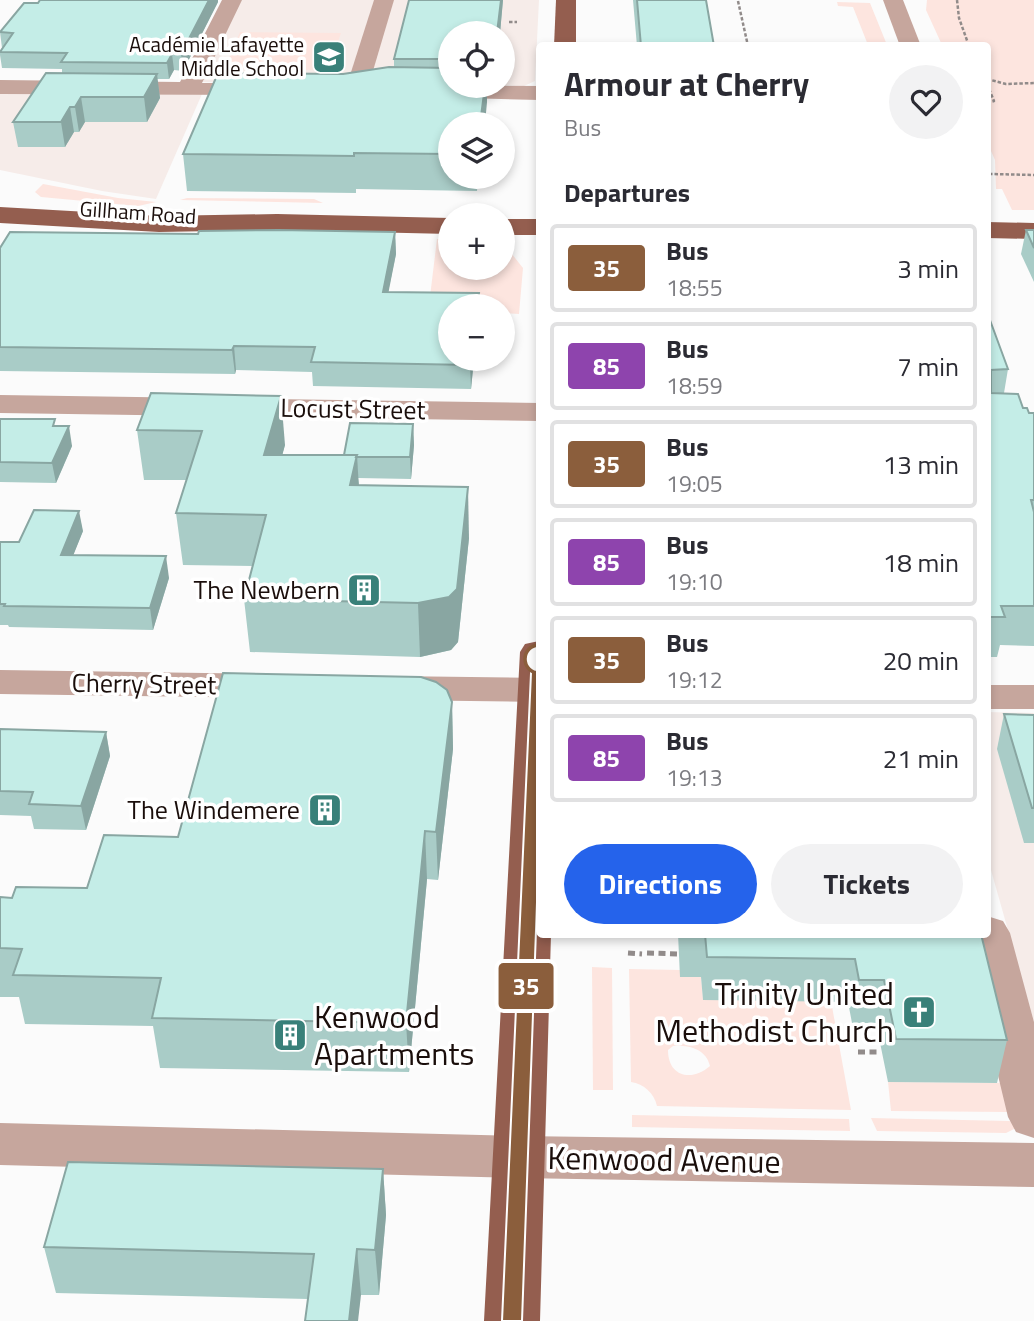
<!DOCTYPE html>
<meta charset="utf-8">
<style>
body{margin:0;font-family:"Titillium Web",sans-serif;background:#f2f2f3;color:#2b2b33;height:100vh;display:flex;flex-direction:column;font-size:26px;white-space:nowrap}
*{box-sizing:border-box;margin:0}
p{font-size:23px;color:#7c7c81}
.icon{flex:none;width:38px;height:38px;fill:none;stroke:currentColor;stroke-width:2;stroke-linecap:round;stroke-linejoin:round}
.map{position:relative;flex:1;overflow:hidden}
.drawer{position:absolute;left:536px;top:42px;width:455px;height:896px;display:flex;flex-direction:column;background:#fff;border-radius:7px;box-shadow:0 4px 10px #0003}
.drawer>*{flex:none}
.badge{padding:0 14px;border-radius:5px;font-size:24px;line-height:46px}
.controls{position:absolute;left:438px;top:21px;display:grid;gap:14px}
.controls a{display:grid;place-items:center;width:77px;height:77px;border-radius:50%;background:#fff;box-shadow:0 4px 10px #0003;font-size:35px}
.map>.badge{position:absolute;translate:-50% -50%;box-shadow:0 0 0 4px #fff}
h2{padding:0 28px;font-size:26px;line-height:63px}
.round{display:grid;place-items:center;flex:none;width:74px;height:74px;border-radius:37px;background:#f2f2f3}
.head{display:flex;align-items:center;justify-content:space-between;height:119px;padding:0 28px}
h1{font-size:33px;font-weight:700;line-height:52px}
.primary-button{display:flex;gap:14px;margin-top:auto;padding:14px 28px}
.primary-button a{flex:1;height:80px;border-radius:42px;background:#2563eb;color:#fff;font-size:28px;font-weight:700;line-height:80px;text-align:center}
.primary-button a+a{background:#f2f2f3;color:#2b2b33}
ul{padding:0;list-style:none}
li{display:flex;align-items:center;gap:21px;height:88px;margin:0 14px 10px;padding:0 14px;border:4px solid #e1e1e2;border-radius:7px}
li div{flex:1}
li b{display:block;font-size:26px}
li em{font-style:normal}
li .badge{min-width:77px;font-weight:700;text-align:center}
.map>svg:first-child{display:block}
</style>
<div class="map">
<svg width="1034" height="1321" viewBox="0 0 1034 1321">
<rect width="100%" height="100%" fill="#fbfbfb"/>
<g fill="#f6ece9">
<path d="M237,0H539L535,81L524,86L502,85V33H450V85L195,82Z"/>
<path d="M0,92L202,94L156,199L102,191L0,170Z"/>
<path d="M987,712L1034,713V1022L987,856Z"/>
</g>
<g fill="#fde5df" fill-rule="evenodd">
<path d="M927,0H1034V210H1012L1002,189H996L995,160L987,142V46L942,45L926,10Z"/>
<path d="M837,2L870,3L887,45H868L853,7L838,6Z"/>
<path d="M240,32H241L341,33L328,70L224,69Z"/>
<path d="M43,184L118,198L156,202L138,206L41,197L35,192Z"/>
<path d="M187,198L314,199L323,203L180,200Z"/>
<path d="M437,239H450V268H502L504,244L523,268L519,314L502,313V306H450L428,313Z"/>
<path d="M592,967L612,968L613,1090H593Z"/>
<path d="M629,969L680,970V977H701L703,999L831,1001L851,1110L657,1106C654,1093 644,1084 631,1082ZM673,1046C689,1045 706,1049 710,1066C692,1082 668,1077 668,1050Z"/>
<path d="M888,1082L1006,1083L1019,1110L1007,1112L891,1111Z"/>
<path d="M632,1115L849,1119L850,1131L632,1127Z"/>
<path d="M871,1118L1009,1121L1018,1123L1016,1128L1006,1133L877,1131Z"/>
</g>
<g fill="none" stroke-linecap="round" stroke-linejoin="round">
<g stroke="#918b8a" stroke-width="2.5" stroke-dasharray="3.5 2" stroke-linecap="butt">
<path d="M957,0L959,18L969,46"/>
<path d="M738,1L748,46"/>
<path d="M509,22H517"/>
<path d="M987,79L1006,84L1034,83"/>
<path d="M987,84L994,101L987,103"/>
<path d="M502,153H505"/>
<path d="M989,174L1034,175"/>
</g>
<g stroke="#918b8a" stroke-width="5" stroke-dasharray="7 4.5" stroke-linecap="butt">
<path d="M628,953L642,954"/>
<path d="M647,953L679,954"/>
<path d="M858,1052H879"/>
</g>
<g fill="#c6a69d" fill-rule="evenodd">
<path d="M222,0H242L202,83H264L272,85L275,90L272,95L0,94V80L180,82Z"/>
<path d="M374,0H394L367,91L364,96H348L345,91Z"/>
<path d="M883,0H903L921,46H900Z"/>
<path d="M436,85L539,86V100L428,97L425,92L428,87Z"/>
<path d="M0,395L539,403V421L0,413Z"/>
<path d="M0,670L271,674L285,678L291,686L285,694L271,698L0,694Z"/>
<path d="M391,676L539,678V702L391,700L377,697L371,688L377,679Z"/>
<rect x="987" y="685" width="47" height="24"/>
<path d="M987,916L1003,921L1010,933L1034,1022V1138L1016,1132L1008,1117L964,934H987Z"/>
<path d="M0,1123L519,1136L1034,1143V1187L519,1178L0,1165Z"/>
</g>
<g fill="#945e4f" fill-rule="evenodd">
<path d="M556,0H576V46H554Z"/>
<path d="M0,207L159,216L277,214L450,218V234L277,230L159,232L0,223Z"/>
<rect x="502" y="219" width="37" height="16"/>
<path d="M987,222L1034,223V239L987,238Z"/>
<path d="M539,641V934H551L540,1321H484L520,652L525,644Z"/>
</g>
</g>
<g fill="#a9ccc7">
<path d="M409,0H503L500,33H450V86H487V102L450,124V177H478L477,191L356,189V193L187,191L183,154L343,74L394,67V59Z"/>
<path d="M633,0H706L714,46H637Z"/>
<path d="M218,2L183,71L174,70L169,79H157L160,98L147,122H85L79,132H74L65,147H18L13,122L62,73V69L2,68L0,55V51L2,48L0,32Z"/>
<path d="M1026,230H1034V282L1021,254Z"/>
<path d="M395,232L396,254L388,292L479,293V306H450V359H474L471,389L313,386L312,372L236,370L235,374L0,371V248L198,234Z"/>
<path d="M987,312L1008,369L1004,393L1029,413H1034V646L1000,645L997,657H987Z"/>
<path d="M151,393L285,445L282,455H344L413,424L414,445L411,479L358,478L359,485L469,538L458,642L451,650L420,657L250,652L244,599L253,566L183,565L176,513L187,480H144L137,430Z"/>
<path d="M0,419L56,426L72,446L56,483L0,482Z"/>
<path d="M83,531L73,555L169,578L153,630L9,627L8,625H0V542H19Z"/>
<path d="M452,702L453,749L438,880L427,879L409,1072L160,1068L153,1026L25,1024L19,997H0V897L12,898L87,888L178,837Z"/>
<path d="M1004,714L1034,715V843H1024L997,749Z"/>
<path d="M0,729L106,732L110,756L86,830L34,829L31,816L0,815Z"/>
<path d="M678,934H981L1007,1040L997,1083L888,1082L876,1023H852L848,1002L703,1000L701,977H680Z"/>
<path d="M383,1169L386,1215L379,1295H361L308,1299L56,1293L44,1247Z"/>
</g>
<g fill="#89a6a2">
<path d="M209,0H218V2L183,71L181,54Z"/>
<path d="M501,0H503L500,33H497Z"/>
<path d="M172,54L174,70L169,79L167,63Z"/>
<path d="M157,74L160,98L147,122L144,97Z"/>
<path d="M485,86H487V102L485,124H480Z"/>
<path d="M81,97L85,122L79,132L75,107Z"/>
<path d="M70,107L74,132L65,147L61,122Z"/>
<path d="M395,232L396,254L384,315L383,292Z"/>
<path d="M234,346L236,370L235,374L232,350Z"/>
<path d="M471,359H474L471,389L470,365Z"/>
<path d="M281,396L285,445L269,505L264,455Z"/>
<path d="M413,424L414,445L411,479L410,457Z"/>
<path d="M69,426L72,446L56,483L52,463Z"/>
<path d="M357,455L360,505L350,485Z"/>
<path d="M468,487L469,538L458,642L451,650L420,657L418,603Z"/>
<path d="M79,511L83,531L65,576L61,555Z"/>
<path d="M166,556L169,578L153,630L150,608Z"/>
<path d="M452,702L453,749L438,880L436,832Z"/>
<path d="M106,732L110,756L86,830L81,806Z"/>
<path d="M425,831L427,879L409,1072L406,1023Z"/>
<path d="M383,1169L386,1215L379,1295L375,1250Z"/>
<path d="M357,1249L361,1295L358,1321H349Z"/>
</g>
<g fill="#c4ede7" stroke="#89a6a2" stroke-width="2">
<path d="M40,0H209L181,54H172L167,63L61,62L67,53L0,52L13,33L0,32L24,3H38Z"/>
<path d="M409,0H501L497,33H450V59H394Z"/>
<path d="M637,0H706L714,46H641Z"/>
<path d="M389,67L450,68V86H485L480,124H450V154L354,153V156L183,154L218,73L343,74Z"/>
<path d="M46,73L157,74L144,97H81L75,107H70L61,122H13Z"/>
<path d="M278,230L395,232L383,292L479,293L477,306H450V359H471L470,365L311,362L315,347L234,346L232,350L0,347V248L10,232L198,234L199,231Z"/>
<path d="M1026,230H1034V248Z"/>
<path d="M987,312L1008,369L991,370V393L1018,394L1023,408H1027L1029,413H1034V500H1031L1034,512V606H1001L1005,617H987Z"/>
<path d="M151,393L281,396L264,455H357L350,485L468,487L457,589L449,597L418,603L244,599L266,515L176,513L202,431L137,430Z"/>
<path d="M0,419H55L53,426H69L52,463L0,462Z"/>
<path d="M350,423L413,424L410,457H356L357,455H344Z"/>
<path d="M34,510L79,511L61,555L166,556L150,608L4,606L5,604H0V542H19Z"/>
<path d="M223,673L421,677L436,682L447,690L452,702L436,832L425,831L406,1023L152,1018L161,978L13,975L22,949L0,948V897L12,898L16,887L87,888L104,835L178,837Z"/>
<path d="M1004,714L1034,715V808H1032Z"/>
<path d="M0,729L106,732L81,806L29,804L33,792L0,791Z"/>
<path d="M705,934H981L1007,1040L896,1039L884,980H859L855,959L707,957Z"/>
<path d="M68,1162L383,1169L375,1250L357,1249L349,1321H305L314,1254L44,1247Z"/>
</g>
<path fill="#8b5e3c" stroke="#fff" stroke-width="2" d="M539,647L546,651L522,1321H502L532,651Z"/>
<defs>
<g id="school-square" transform="scale(1.75)"><rect x="-9" y="-9" width="18" height="18" rx="4" fill="#398079" stroke="#fff"/><path d="M0-5L7-2L0 1L-7-2ZM-4 1L0 2.5L4 1V4Q0 6-4 4Z" fill="#fff"/></g>
<g id="building-square" transform="scale(1.75)"><rect x="-9" y="-9" width="18" height="18" rx="4" fill="#398079" stroke="#fff"/><path d="M-4-6H4V6H1V3H-1V6H-4ZM-2.5-4.3h1.7v1.8h-1.7ZM.8-4.3h1.7v1.8H.8ZM-2.5-1h1.7V.8h-1.7ZM.8-1h1.7V.8H.8Z" fill="#fff"/></g>
<g id="church-square" transform="scale(1.75)"><rect x="-9" y="-9" width="18" height="18" rx="4" fill="#398079" stroke="#fff"/><path d="M-1.2-6h2.4v3.5h3.3v2.4h-3.3V6h-2.4V-.1h-3.3v-2.4h3.3Z" fill="#fff"/></g>
</defs>
<g fill-rule="evenodd">
<use href="#school-square" x="329" y="57"/>
<use href="#building-square" x="364" y="590"/>
<use href="#building-square" x="325" y="810"/>
<use href="#church-square" x="919" y="1012"/>
<use href="#building-square" x="290" y="1035"/>
</g>
<circle fill="#fff" stroke="#8b5e3c" stroke-width="3.5" cx="539" cy="659" r="14"/>
<g text-anchor="middle" stroke-width="7" stroke-linejoin="round" paint-order="stroke">
<g font-size="21" fill="#1a0e0b" stroke="#fff" text-anchor="end">
<text x="304" y="52">Académie Lafayette<tspan x="304" dy="24">Middle School</tspan></text>
</g>
<g font-size="21" fill="#1a0e0b" stroke="#fff">
<text transform="translate(138 213) rotate(4)" y="7">Gillham Road</text>
</g>
<g font-size="26" fill="#1a0e0b" stroke="#fff">
<text transform="translate(353 409) rotate(1)" y="9">Locust Street</text>
<text transform="translate(144 684) rotate(1)" y="9">Cherry Street</text>
</g>
<g font-size="26" fill="#1a0e0b" stroke="#fff" text-anchor="end">
<text x="340" y="599">The Newbern</text>
<text x="300" y="819">The Windemere</text>
</g>
<g font-size="32" fill="#1a0e0b" stroke="#fff" text-anchor="end">
<text x="894" y="1005">Trinity United<tspan x="894" dy="37">Methodist Church</tspan></text>
<text x="314" y="1028" text-anchor="start">Kenwood<tspan x="314" dy="37">Apartments</tspan></text>
</g>
<g font-size="32" fill="#1a0e0b" stroke="#fff">
<text transform="translate(664 1160) rotate(1)" y="11">Kenwood Avenue</text>
</g>
</g>
</svg>
<div class="controls">
<a><svg class="icon" aria-label="locate" viewBox="0 0 24 24"><circle cx="12" cy="12" r="6"/><path d="M12 2v4M12 18v4M2 12h4M18 12h4"/></svg></a>
<a><svg class="icon" aria-label="layers" viewBox="0 0 24 24"><path d="M12 4l9 5-9 5-9-5zM3 14l9 5 9-5"/></svg></a>
<a>+</a>
<a>−</a>
</div>
<b class="badge" style="left:526px;top:986px;background:#8b5e3c;color:#fff">35</b>
<section class="drawer">
<div class="head"><div><h1>Armour at Cherry</h1><p>Bus</p></div><a class="round"><svg class="icon" aria-label="heart" viewBox="0 0 24 24"><path d="M12 20l-8-8c-3-5 5-10 8-4 3-6 11-1 8 4z"/></svg></a></div>
<h2>Departures</h2>
<ul>
<li><span class="badge" style="background:#8b5e3c;color:#fff">35</span><div><b>Bus</b><p>18:55</p></div><em>3 min</em></li>
<li><span class="badge" style="background:#8e44ad;color:#fff">85</span><div><b>Bus</b><p>18:59</p></div><em>7 min</em></li>
<li><span class="badge" style="background:#8b5e3c;color:#fff">35</span><div><b>Bus</b><p>19:05</p></div><em>13 min</em></li>
<li><span class="badge" style="background:#8e44ad;color:#fff">85</span><div><b>Bus</b><p>19:10</p></div><em>18 min</em></li>
<li><span class="badge" style="background:#8b5e3c;color:#fff">35</span><div><b>Bus</b><p>19:12</p></div><em>20 min</em></li>
<li><span class="badge" style="background:#8e44ad;color:#fff">85</span><div><b>Bus</b><p>19:13</p></div><em>21 min</em></li>
</ul>
<div class="primary-button"><a>Directions</a><a>Tickets</a></div>
</section>
</div>
